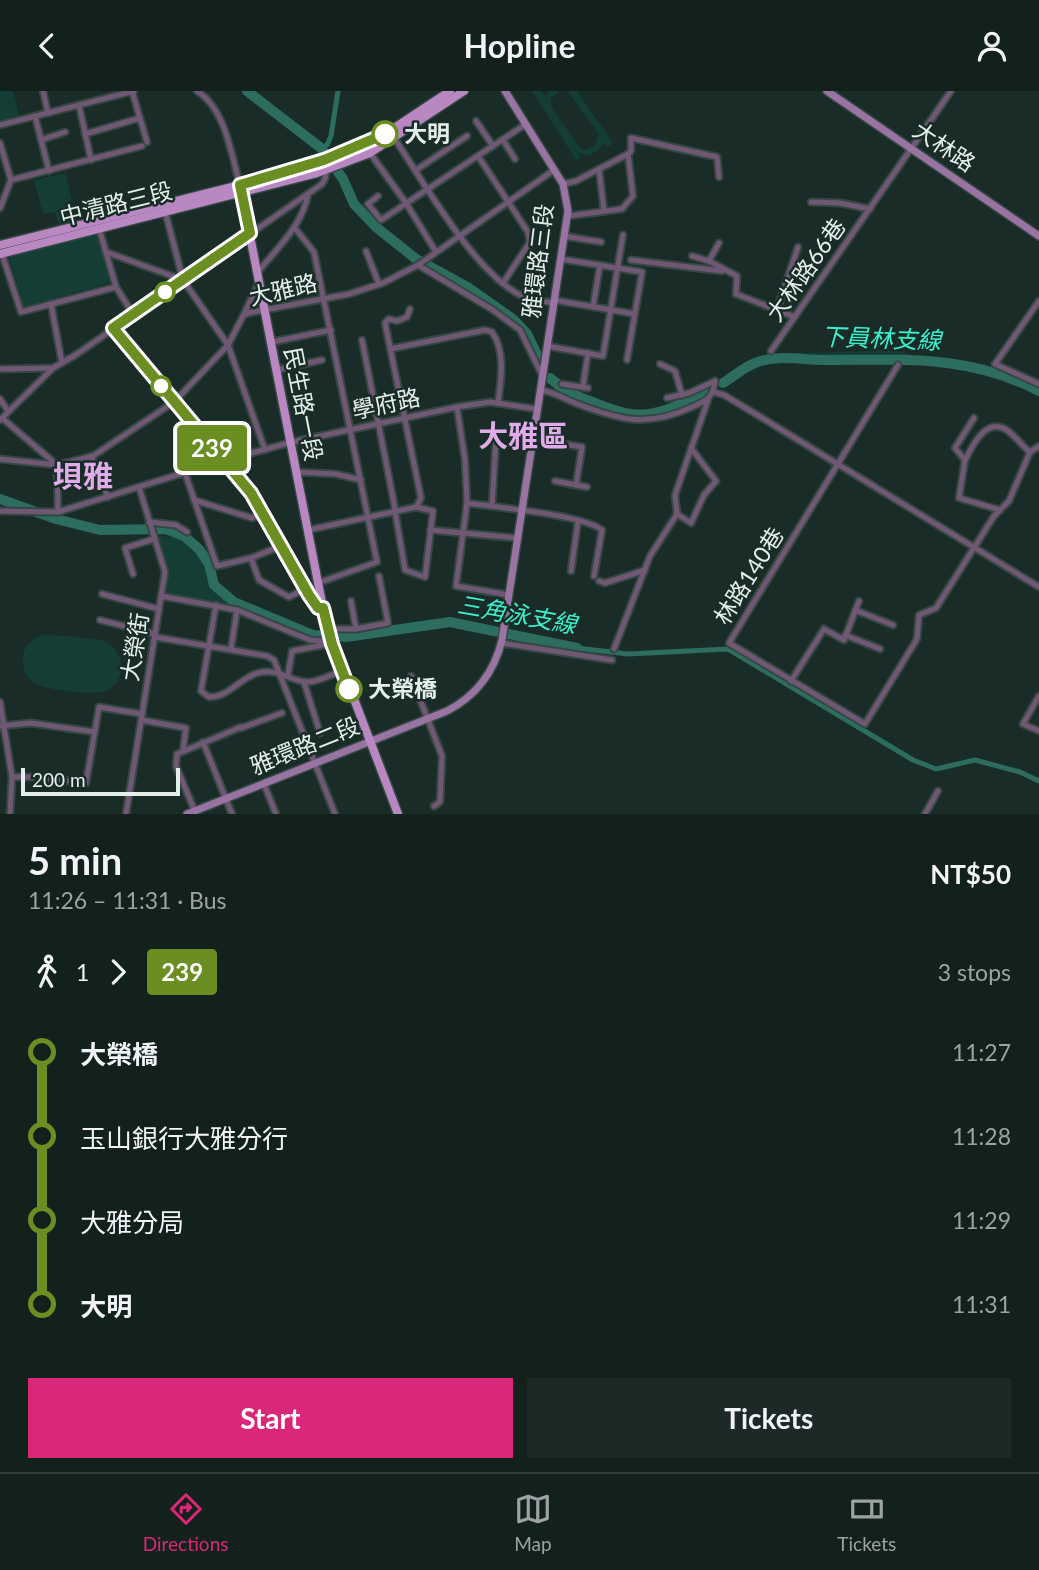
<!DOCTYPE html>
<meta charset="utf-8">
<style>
body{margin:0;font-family:Lato,"Noto Sans TC",sans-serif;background:#1c2926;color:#f1f3f6;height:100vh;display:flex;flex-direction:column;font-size:26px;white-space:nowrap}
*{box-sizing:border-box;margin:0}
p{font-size:23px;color:#9da3a4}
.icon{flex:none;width:38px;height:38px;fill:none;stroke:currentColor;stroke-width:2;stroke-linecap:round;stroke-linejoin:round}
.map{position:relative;height:723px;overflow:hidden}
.details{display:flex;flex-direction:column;background:#13211d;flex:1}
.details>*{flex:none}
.badge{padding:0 14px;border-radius:5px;font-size:24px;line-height:46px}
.scale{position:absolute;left:21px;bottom:18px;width:159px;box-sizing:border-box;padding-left:7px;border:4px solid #e4efec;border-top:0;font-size:19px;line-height:24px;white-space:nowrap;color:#e4efec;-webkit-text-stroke:5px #192c27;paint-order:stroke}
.map>.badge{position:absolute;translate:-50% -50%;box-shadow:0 0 0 4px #fff}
.legs{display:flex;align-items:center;gap:10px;height:77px;padding:0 28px;font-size:23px}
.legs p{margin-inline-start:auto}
.headline{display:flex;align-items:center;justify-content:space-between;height:119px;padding:0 28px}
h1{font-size:38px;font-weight:700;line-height:52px}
.button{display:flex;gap:14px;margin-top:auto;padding:14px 28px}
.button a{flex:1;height:80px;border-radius:0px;background:#db2777;color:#fff;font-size:28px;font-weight:700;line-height:80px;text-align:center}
.button a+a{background:#1c2926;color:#f1f3f6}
ul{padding:0 28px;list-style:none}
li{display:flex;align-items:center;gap:24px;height:84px;font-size:26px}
li i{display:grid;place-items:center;width:10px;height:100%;margin:0 9px;background:currentColor}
li i::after{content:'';width:18px;height:18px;margin:-9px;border:5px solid;border-radius:50%;background:#13211d}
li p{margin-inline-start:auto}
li:first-child i{background:linear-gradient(#0000 50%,currentColor 0)}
li:last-child i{background:linear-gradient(currentColor 50%,#0000 0)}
header{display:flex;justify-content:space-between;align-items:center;height:91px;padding:0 28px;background:#13211d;font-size:32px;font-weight:700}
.tab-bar{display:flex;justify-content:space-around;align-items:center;height:98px;border-top:2px solid #323e3b;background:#13211d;font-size:19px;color:#9da3a4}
.tab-bar a{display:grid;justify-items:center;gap:4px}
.tab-bar .active{color:#db2777}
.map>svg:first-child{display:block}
</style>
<header><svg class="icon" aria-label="back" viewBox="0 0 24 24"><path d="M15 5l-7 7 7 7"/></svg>Hopline<svg class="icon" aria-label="person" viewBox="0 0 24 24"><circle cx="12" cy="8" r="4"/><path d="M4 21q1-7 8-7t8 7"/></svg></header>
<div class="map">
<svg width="1039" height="723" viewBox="0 0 1039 723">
<rect width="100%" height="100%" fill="#192c27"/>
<g fill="#143e35">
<path d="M0,0H13L19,24L0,29Z"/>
<path d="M532,0H541L545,6L549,0H559L551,7V16L580,57L586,59L595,55L599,43L567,0H577L613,52L608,56L604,52L599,59L588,65L578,62L580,67L576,69Z"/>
<path d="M65,82L72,110L65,112L70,131L59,134L55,121L43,123L34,89Z"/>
<path d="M97,143L110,192L24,216L9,166Z"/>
<path d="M892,259L910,263L911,265L823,267L782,263Z"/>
<path d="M158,445L177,446L198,463L206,476L214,500L237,518L168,505L165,502L168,481Z"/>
<path d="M45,543L102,549C123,557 130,588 106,600C95,605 48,599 36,593C31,590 28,586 25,582C19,564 25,548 45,543Z"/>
</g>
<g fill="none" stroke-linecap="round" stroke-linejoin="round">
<g stroke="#2c6d5f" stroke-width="5">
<path d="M834,1L835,0"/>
<path d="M321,57L327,54L331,45L338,0"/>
<path d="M577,557L628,563L728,558L913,669L936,678L975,669L1020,681L1039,690"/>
</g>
<g stroke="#2c6d5f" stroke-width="10">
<path d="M247,0L321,57L343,88L354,113L376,136L416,168L469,197L513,228L527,243L540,270"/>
<path d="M550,287C564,300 576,305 593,311C605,316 618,321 631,323C657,327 687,310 710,299"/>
<path d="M723,292C733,286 744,276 755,272C776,263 802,269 824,269C901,269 968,263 1039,300"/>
<path d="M0,408L56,428L100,439L166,438L184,445L199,458L209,473L214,494L234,511L313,544L346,546L450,531L577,557"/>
</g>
<g stroke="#354743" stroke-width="9">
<g id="street">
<path d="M43,0L48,22"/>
<path d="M132,0L147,51"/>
<path d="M197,0C226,18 231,64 240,94"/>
<path d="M79,14L91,69"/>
<path d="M35,25L49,80"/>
<path d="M476,30L493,55"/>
<path d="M0,34L134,0"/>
<path d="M85,43L140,27"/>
<path d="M394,47C424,91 475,183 522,205C531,209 544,210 554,212"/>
<path d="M41,49L65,41"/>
<path d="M503,49L515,68"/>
<path d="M0,52L11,89"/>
<path d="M370,62L406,112L436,161"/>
<path d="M478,65L528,141L530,151L503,192"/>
<path d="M599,78L604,120"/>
<path d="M416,79L467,45"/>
<path d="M11,89L142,55"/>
<path d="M563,93L576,90L628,63L631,60V47L717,66L719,86"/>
<path d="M378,105L368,113L381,129L526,33"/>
<path d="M811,111L840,112L870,118"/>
<path d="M0,117L11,89"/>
<path d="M165,120L183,189L228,254L265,359"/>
<path d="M568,125L622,118L633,105L628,63"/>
<path d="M294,136L314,161L377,471L318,492"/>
<path d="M99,137L116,196L133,223"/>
<path d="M564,145L601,151"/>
<path d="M366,160L379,193"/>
<path d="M106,161L183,189"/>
<path d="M2,163L21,221L116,196"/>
<path d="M692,165L709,170L737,185L736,203L795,226"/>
<path d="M561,168L642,181L627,269"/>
<path d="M631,169L722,180"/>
<path d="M709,170L719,152"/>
<path d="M418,174L493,219L520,239L542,284"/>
<path d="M258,181C277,157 303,134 308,103"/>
<path d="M554,209L635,223"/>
<path d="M1039,210L995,273L1039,293"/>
<path d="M51,213L62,272"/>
<path d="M593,216L600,174"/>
<path d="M410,218L407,226L397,230L389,228L385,232L421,407L416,416"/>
<path d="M777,219L798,156"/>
<path d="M244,223L258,194"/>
<path d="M113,237L251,402L309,504L318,517H323"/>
<path d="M272,251L331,239"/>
<path d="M547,255L603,265L623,144"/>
<path d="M390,258L485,239L492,241C506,261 501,290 498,312"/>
<path d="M771,260L951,0"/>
<path d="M660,273L675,280L682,304"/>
<path d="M898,274L729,552L865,633L917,548L919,524L936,517L994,425L1009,410L1030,361L1039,355"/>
<path d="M0,278L53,277"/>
<path d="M277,279L322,269"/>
<path d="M562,293L588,297"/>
<path d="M583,295L588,262"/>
<path d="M540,299C556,301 561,307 575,312C619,329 647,337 692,316C706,310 713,307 715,290"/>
<path d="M714,301L724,304L754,322L1039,496"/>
<path d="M667,307L689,302L715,290"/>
<path d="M0,308L8,320"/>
<path d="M457,316L465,369L467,412L456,495L509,504"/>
<path d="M2,327L57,374L58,421"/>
<path d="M974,327L955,357L965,369L959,407L1000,419"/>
<path d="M0,329L53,277L77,263L322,93C328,85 326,78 324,69"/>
<path d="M532,348L582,356L576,394L555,390"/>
<path d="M207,351L215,349L241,364"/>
<path d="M91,365L108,406"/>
<path d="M0,368L57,374L93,365L174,311L228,254L243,225L248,222L349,203L383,192L418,174L554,79"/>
<path d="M965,369C972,356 985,327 1005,338C1014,343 1021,354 1030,361"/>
<path d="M296,381L336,383L361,389"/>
<path d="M185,382L217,475L251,467L281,455"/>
<path d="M576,394L587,396"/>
<path d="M194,409L252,427L263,422"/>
<path d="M467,412C495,416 584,424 602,439L594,485"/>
<path d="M492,415L496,348"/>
<path d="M0,420L58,421L222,370L292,351L457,316L490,311L537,318"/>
<path d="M677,423L691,432L704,404L716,390L691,357"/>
<path d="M149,431L176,434L187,441"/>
<path d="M308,439L416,416L433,420L425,486L405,479L395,420L394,412L362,249"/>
<path d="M430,439L517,447"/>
<path d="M251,467L259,489L289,506L305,498"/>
<path d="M571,480L578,430"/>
<path d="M133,483L125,457L154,448"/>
<path d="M599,490L605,492L645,479"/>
<path d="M102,503L159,518"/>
<path d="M161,505L237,519L310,549L332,551"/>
<path d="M351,510L356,538"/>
<path d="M216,514L201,600L209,606C230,606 239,587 258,582C278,577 288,589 306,591C317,592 332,583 342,580"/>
<path d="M855,519L893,534"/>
<path d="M100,529L155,543"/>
<path d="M328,538H356L388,532L379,485"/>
<path d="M845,544L880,558"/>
<path d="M155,546L267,565L274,569L335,723"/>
<path d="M501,552L612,569"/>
<path d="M231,558L237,519"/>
<path d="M614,558L650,465L677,423L675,404L708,309"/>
<path d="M288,584L292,560L323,554"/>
<path d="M411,585L442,665L440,711L434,715"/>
<path d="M791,590L824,538L844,549L859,510"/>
<path d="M304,591L320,642"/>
<path d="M1039,605L1023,633L1039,640"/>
<path d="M0,611L12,686L10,723"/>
<path d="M141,629L186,637L183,659"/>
<path d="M0,635L31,632L95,641"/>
<path d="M241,637L282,622"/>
<path d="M203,651L232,723"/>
<path d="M12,686H38L86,692L99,616L142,623"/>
<path d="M264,693L276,723"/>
<path d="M126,723L165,481L139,396"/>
<path d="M196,723L176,675L177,663L241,636"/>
<path d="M925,723L938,700"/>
</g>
</g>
<g stroke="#354743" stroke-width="10">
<g id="secondary">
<path d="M827,0L1039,145"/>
<path d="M187,723L447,620C476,605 494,582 502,549L568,120L563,93L505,0"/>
</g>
</g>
<g stroke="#354743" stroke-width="11">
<g id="primary">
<path d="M240,94L323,517L333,553L398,723"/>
<path d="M0,154L240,94L324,69L376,49L450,0"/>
<path d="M0,163L317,82L370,62L464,0"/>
</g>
</g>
<use href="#street" stroke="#705875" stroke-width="5"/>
<use href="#secondary" stroke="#9973a1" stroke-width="7"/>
<use href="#primary" stroke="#b988c3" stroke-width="8"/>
</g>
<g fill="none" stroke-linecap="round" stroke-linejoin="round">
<g stroke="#fff" stroke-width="16">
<path id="line-1" d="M349,598L332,553L323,517H318L309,504L251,402L113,237L250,142L240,94L324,69L385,43"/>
</g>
<use href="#line-1" stroke="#6b8e23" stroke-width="10"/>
</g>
<g fill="#fff" stroke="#6b8e23" stroke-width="3.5">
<circle cx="385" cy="43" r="12"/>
<circle cx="165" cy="201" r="9"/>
<circle cx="161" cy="295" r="9"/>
<circle cx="349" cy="598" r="12"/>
</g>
<g text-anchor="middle" stroke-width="5" stroke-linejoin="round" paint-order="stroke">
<g font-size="23" font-weight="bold" fill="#e4efec" stroke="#192c27" text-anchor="start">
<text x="404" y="51">大明</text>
<text x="368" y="606">大榮橋</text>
</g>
<g font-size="23" fill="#e4efec" stroke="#192c27">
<text transform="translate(944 56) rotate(34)" y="8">大林路</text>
<text transform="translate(116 113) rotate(-14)" y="8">中清路三段</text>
<text transform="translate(538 170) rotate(-83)" y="8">雅環路三段</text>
<text transform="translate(806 179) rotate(-55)" y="8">大林路66巷</text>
<text transform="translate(283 199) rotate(-13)" y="8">大雅路</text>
<text transform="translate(303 313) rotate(79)" y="8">民生路一段</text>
<text transform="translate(386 313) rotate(-12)" y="8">學府路</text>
<text transform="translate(749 485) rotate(-58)" y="8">林路140巷</text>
<text transform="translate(135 556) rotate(-81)" y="8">大榮街</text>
<text transform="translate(305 655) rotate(-22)" y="8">雅環路二段</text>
</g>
<g font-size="24" font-style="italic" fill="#3cefcd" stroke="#192c27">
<text transform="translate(881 248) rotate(2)" y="8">下員林支線</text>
<text transform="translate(517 524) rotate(10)" y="8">三角泳支線</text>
</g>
<g font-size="30" font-weight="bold" fill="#dface9" stroke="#192c27">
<text x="523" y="356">大雅區</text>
<text x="83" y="396">垻雅</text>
</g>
</g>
</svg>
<div class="scale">200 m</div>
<b class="badge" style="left:212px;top:357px;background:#6b8e23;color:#fff">239</b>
</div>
<section class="details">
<div class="headline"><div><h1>5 min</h1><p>11:26 – 11:31 · Bus</p></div><b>NT$50</b></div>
<div class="legs"><svg class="icon" aria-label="walk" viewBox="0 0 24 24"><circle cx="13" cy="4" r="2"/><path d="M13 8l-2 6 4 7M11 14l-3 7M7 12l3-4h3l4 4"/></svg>1<svg class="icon" aria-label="forward" viewBox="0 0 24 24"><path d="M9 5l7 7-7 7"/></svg><b class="badge" style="background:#6b8e23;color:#fff">239</b><p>3 stops</p></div>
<ul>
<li><i style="color:#6b8e23"></i><b>大榮橋</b><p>11:27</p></li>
<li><i style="color:#6b8e23"></i><span>玉山銀行大雅分行</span><p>11:28</p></li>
<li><i style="color:#6b8e23"></i><span>大雅分局</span><p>11:29</p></li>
<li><i style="color:#6b8e23"></i><b>大明</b><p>11:31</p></li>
</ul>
<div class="button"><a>Start</a><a>Tickets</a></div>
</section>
<nav class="tab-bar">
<a class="active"><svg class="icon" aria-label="directions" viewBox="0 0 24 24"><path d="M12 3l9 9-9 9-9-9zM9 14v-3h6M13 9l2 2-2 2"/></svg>Directions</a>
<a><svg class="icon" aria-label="map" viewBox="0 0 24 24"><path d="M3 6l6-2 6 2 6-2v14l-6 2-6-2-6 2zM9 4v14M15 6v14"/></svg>Map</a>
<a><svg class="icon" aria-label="tickets" viewBox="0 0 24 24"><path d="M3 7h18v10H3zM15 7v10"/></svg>Tickets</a>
</nav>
